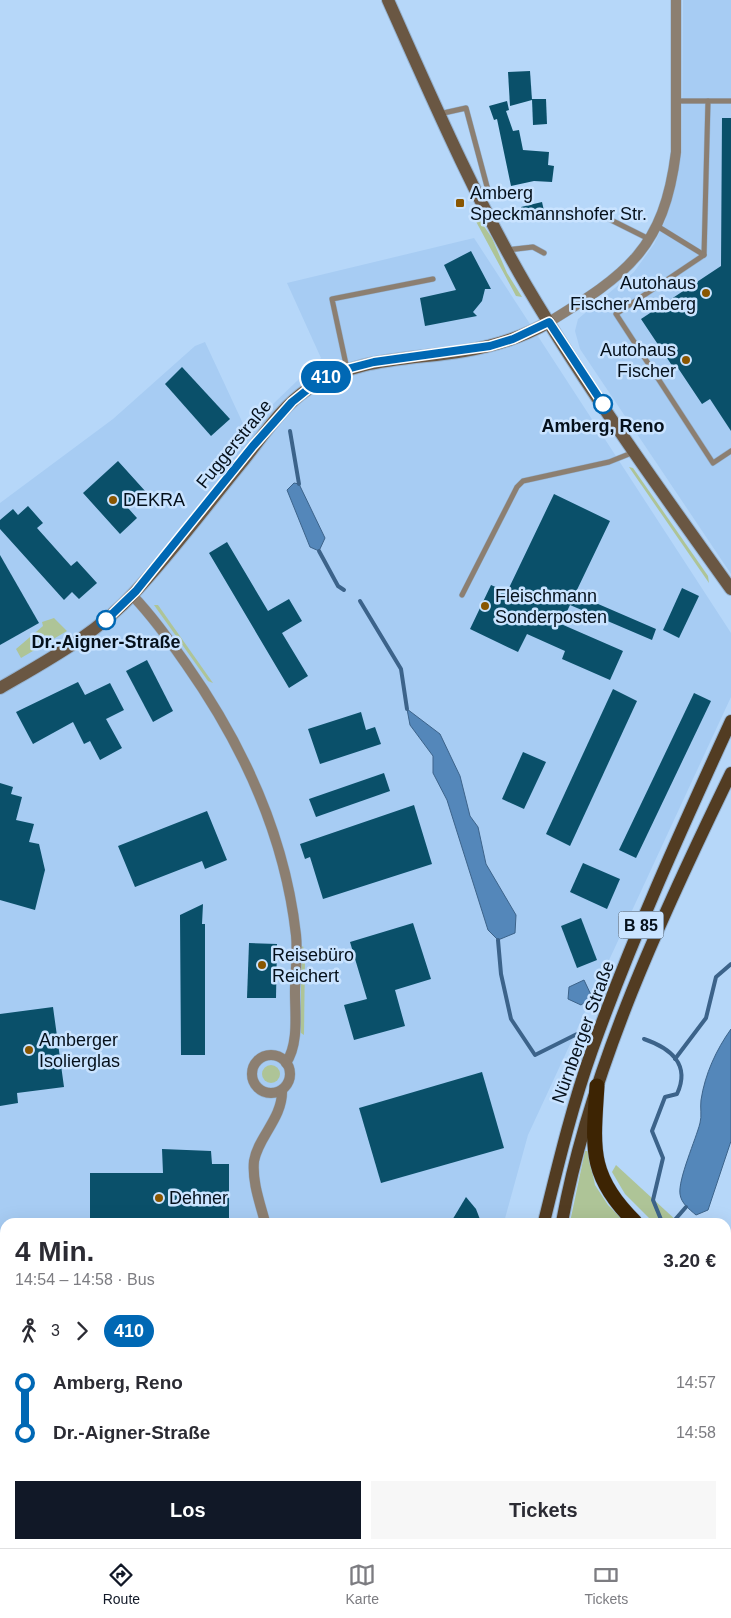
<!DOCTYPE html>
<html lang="de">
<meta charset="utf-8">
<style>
body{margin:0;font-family:Helvetica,sans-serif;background:#f7f7f7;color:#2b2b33;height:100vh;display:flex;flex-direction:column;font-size:19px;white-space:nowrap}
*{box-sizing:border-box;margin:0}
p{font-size:16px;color:#7c7c81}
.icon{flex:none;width:28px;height:28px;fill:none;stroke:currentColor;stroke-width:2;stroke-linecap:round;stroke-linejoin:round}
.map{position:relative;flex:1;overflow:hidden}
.drawer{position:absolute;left:0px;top:1218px;width:731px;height:331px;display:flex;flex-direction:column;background:#fff;border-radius:15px 15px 0 0;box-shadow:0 5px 20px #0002}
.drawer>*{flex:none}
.badge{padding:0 10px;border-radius:16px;font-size:18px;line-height:32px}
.map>.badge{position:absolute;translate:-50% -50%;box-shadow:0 0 0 2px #fff}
.legs{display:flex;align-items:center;gap:8px;height:55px;padding:0 15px;font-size:16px}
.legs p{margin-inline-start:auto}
.overview{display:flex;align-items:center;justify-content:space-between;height:85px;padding:0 15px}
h1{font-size:28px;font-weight:700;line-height:38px}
.primary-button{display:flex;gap:10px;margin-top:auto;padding:10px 15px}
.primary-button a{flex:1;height:58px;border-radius:0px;background:#111827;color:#fff;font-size:20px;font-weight:700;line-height:58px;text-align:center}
.primary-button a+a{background:#f7f7f7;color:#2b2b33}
ul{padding:0 15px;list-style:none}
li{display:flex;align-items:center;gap:18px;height:50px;font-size:19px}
li i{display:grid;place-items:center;width:8px;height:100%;margin:0 6px;background:currentColor}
li i::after{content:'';width:12px;height:12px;margin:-6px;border:4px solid;border-radius:50%;background:#fff}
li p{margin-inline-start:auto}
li:first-child i{background:linear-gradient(#0000 50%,currentColor 0)}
li:last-child i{background:linear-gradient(currentColor 50%,#0000 0)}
.menu{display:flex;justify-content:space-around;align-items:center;height:70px;border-top:1px solid #e1e1e2;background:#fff;font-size:14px;color:#7c7c81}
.menu a{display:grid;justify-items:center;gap:2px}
.menu .selected{color:#111827}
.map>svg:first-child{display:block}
</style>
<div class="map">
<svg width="731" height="1548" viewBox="0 0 731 1548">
<rect width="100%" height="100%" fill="#b6d7f9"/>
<g fill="#a7ccf3">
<path d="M683,0H731V574L580,349L575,331L578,319L634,272L654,244L665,221L682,152Z"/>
<path d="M474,238L731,633V697L528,1135L504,1222H5V1489H0V503L113,419L195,346L205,342L246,430L321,358L287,283Z"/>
</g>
<g fill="#aec497">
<path d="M475,213L492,238L507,273L522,297L516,296L472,214Z"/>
<path d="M629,467L633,468L708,576L709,583Z"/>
<path d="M154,605H158L213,683L208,681Z"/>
<path d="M54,618L67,631L21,658L16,649L43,626L42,622Z"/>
<path d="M303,946L305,955L304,1035L301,1033V948Z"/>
<circle cx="271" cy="1074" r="9"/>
<path d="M585,1151H588L595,1185L608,1205L625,1222H570Z"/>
<path d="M616,1165L678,1222H653L625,1194L612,1172Z"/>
</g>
<g fill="#5487ba" stroke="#3c638a">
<path d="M294,483L299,484L325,538L319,551L310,547L287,490Z"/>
<path d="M407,709L440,734L460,776L470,816L478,827L486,864L516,915L515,933L498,940L488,930L447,800L433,773V756L410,725Z"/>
<path d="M584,980L592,997L581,1005L568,999L569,987Z"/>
<path d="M731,1029V1141L708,1210L696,1215C689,1209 681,1203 680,1194C678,1179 696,1139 700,1123C702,1116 700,1108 701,1100C705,1074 716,1050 731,1029Z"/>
</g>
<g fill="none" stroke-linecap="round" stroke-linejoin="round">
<g stroke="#3c638a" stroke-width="4">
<path d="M290,431L299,484"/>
<path d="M319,551L338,586L344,590"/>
<path d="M360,601L401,669L407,709"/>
<path d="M498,940L501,974L511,1019L535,1055L581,1032"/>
<path d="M644,1039C670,1048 691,1064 677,1094L665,1097L652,1131L663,1158L653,1200L662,1222"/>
<path d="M675,1059L706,1018L716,977L731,964"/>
<path d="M673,1222L686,1207"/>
</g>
</g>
<g fill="#0a506a">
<path d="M530,71L532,100L510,106L508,72Z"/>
<path d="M532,99H546L547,124L533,125Z"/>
<path d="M507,101L509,110L506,111L513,131L519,130L523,150L549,152L548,165L554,166L552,182L534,181L511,186L497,119L494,120L489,106Z"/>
<path d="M722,118H731V431L710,399L702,404L678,368L675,370L641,319L721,266Z"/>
<path d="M542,202L545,215L524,220L521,207Z"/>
<path d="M471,251L491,289H485L482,301L473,312L477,316L425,326L420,298L456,290L444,265Z"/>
<path d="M182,367L230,419L211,436L165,384Z"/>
<path d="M118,461L146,492L128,508L137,518L120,534L83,493Z"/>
<path d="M554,494L610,521L575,594L656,629L652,640L570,605L561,624L623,651L610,680L562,659L565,651L527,634L518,652L470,629L491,585L507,592Z"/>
<path d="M28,506L43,523L37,528L71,566L77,561L97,583L79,599L72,592L64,600L0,529V520L13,509L18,515Z"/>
<path d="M227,542L268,611L289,599L302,621L282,633L308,676L289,688L209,553Z"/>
<path d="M0,555L39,623L0,645Z"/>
<path d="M682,588L699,596L679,638L663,630Z"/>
<path d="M147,660L173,711L153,722L126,671Z"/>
<path d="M78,682L85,695L110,683L124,710L106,719L122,748L100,760L90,741L84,744L73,722L33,744L16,712Z"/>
<path d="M613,689L637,701L570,846L546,834Z"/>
<path d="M694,693L711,701L636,858L619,850Z"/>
<path d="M361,712L366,730L375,727L381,744L320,764L308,729Z"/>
<path d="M523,752L546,762L524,809L502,799Z"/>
<path d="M384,773L390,791L316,817L309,799Z"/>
<path d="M0,783L13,787L11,794L22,797L16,820L34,824L29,842L39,844L45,870L35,910L0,900Z"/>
<path d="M414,805L432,864L323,899L310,857L305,859L300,844Z"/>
<path d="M207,811L227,860L205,869L202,861L135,887L118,846Z"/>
<path d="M583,863L620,879L607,909L570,892Z"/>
<path d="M203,904L202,924H205V1055H181L180,915Z"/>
<path d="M581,918L597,960L577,968L561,926Z"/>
<path d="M413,923L431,979L395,990L405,1026L354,1040L344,1005L367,999L350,942Z"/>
<path d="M249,943L277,944L276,998H247Z"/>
<path d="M53,1007L64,1087L17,1093L18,1103L0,1106V1014Z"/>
<path d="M482,1072L504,1148L381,1183L359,1108Z"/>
<path d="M162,1149L211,1151L212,1164H229V1222H90V1173H163Z"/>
<path d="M466,1197L476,1209L481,1222H451Z"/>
</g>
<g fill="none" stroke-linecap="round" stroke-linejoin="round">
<g stroke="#96b3d1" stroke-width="6">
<g id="lane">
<path d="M677,101H708"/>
<path d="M731,101H708L704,255L616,314L713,463L731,451"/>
<path d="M439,114L466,108L489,194L480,197"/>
<path d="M609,219L649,239"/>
<path d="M657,226L704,255"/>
<path d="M507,250L533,247L544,253"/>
<path d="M347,369L332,299L433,279"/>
<path d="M462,595L517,487L523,481L609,462L634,452"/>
<path d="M0,1279H5"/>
<path d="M0,1366H5"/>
</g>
</g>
<g stroke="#96b3d1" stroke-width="11">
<g id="street">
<path d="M549,322C627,274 664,249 676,152V0"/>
<path d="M132,595C153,617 169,640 186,664C243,745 285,836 296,935C298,954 295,974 295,992C295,1014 299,1044 286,1063"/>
<circle cx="271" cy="1074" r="19"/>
<path d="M265,1222C260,1203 252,1182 254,1161C258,1137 283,1118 282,1090"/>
</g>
</g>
<g stroke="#96b3d1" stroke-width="14">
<g id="secondary">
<path d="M388,0C431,96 473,194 526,285C588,390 660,490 731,589"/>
<path d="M0,688C48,660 97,634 135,592C173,551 207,505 243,461C263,436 281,407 308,389C355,357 411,360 464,351C495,346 523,337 549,322"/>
</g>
</g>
<g stroke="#96b3d1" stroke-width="14">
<g id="primary">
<path d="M544,1222C558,1165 572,1106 592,1050C632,938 681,830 731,721"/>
<path d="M562,1222C590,1069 663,913 731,773"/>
<path d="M536,1544V1548"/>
<path d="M516,1548V1544"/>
</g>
</g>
<g stroke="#96b3d1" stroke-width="16">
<g id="highway">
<path d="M597,1086C593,1148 588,1176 635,1222"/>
<path d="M424,1544L436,1548"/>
<path d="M707,1544L724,1548"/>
<path d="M210,1548L238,1544"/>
<path d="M594,1548L600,1544"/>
</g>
</g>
<use href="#lane" stroke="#8c7f71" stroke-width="5"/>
<use href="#street" stroke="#8c7f71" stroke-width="10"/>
<use href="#secondary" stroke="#6a5743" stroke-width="12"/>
<use href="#primary" stroke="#523c22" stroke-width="12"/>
<use href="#highway" stroke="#3d2403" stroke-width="15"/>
</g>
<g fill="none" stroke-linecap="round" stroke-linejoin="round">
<g stroke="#fff" stroke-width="11">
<path id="line-1" d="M106,620L136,591L253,446L292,402L307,390L326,377L347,369L374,362L490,346L513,339L549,322L603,404"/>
</g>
<use href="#line-1" stroke="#0068b4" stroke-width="8"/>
</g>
<g fill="#895601" stroke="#c9e3ff" stroke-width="2">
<rect x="455" y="198" width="10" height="10" rx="2.5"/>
<circle cx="706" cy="293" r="5"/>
<circle cx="686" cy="360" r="5"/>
<circle cx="113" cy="500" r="5"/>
<circle cx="485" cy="606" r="5"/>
<circle cx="262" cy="965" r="5"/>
<circle cx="29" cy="1050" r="5"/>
<circle cx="159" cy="1198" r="5"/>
</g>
<g fill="#fff" stroke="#0068b4" stroke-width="2.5">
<circle cx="603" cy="404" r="9"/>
<circle cx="106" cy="620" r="9"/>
</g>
<g text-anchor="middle" stroke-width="5" stroke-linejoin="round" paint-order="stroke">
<rect fill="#c9e3ff" stroke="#404f5f" stroke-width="1" x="618.5" y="911.5" width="45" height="27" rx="4"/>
<g font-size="16" font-weight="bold" fill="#05101b">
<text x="641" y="931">B 85</text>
</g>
<g font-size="18" fill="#05101b" stroke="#c9e3ff" text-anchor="start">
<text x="470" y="199">Amberg<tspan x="470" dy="21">Speckmannshofer Str.</tspan></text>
<text x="696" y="289" text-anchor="end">Autohaus<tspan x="696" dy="21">Fischer Amberg</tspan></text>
<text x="676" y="356" text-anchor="end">Autohaus<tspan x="676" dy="21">Fischer</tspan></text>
<text x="123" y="506">DEKRA</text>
<text x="495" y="602">Fleischmann<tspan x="495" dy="21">Sonderposten</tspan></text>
<text x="272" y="961">Reisebüro<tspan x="272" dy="21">Reichert</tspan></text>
<text x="39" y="1046">Amberger<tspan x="39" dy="21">Isolierglas</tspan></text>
<text x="169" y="1204">Dehner</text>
</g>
<g font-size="18" font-weight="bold" fill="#05101b" stroke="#c9e3ff">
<text x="603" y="432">Amberg, Reno</text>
<text x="106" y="648">Dr.-Aigner-Straße</text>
</g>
<g font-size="18" fill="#05101b" stroke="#c9e3ff">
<text transform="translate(234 444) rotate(-51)" y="6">Fuggerstraße</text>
<text transform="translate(583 1032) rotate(-70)" y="6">Nürnberger Straße</text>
</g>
</g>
</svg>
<b class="badge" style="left:326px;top:377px;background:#0068b4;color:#fff">410</b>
<section class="drawer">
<div class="overview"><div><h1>4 Min.</h1><p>14:54 – 14:58 · Bus</p></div><b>3.20 €</b></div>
<div class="legs"><svg class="icon" aria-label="walk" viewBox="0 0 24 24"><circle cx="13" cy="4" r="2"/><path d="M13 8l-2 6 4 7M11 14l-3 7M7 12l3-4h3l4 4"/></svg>3<svg class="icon" aria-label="forward" viewBox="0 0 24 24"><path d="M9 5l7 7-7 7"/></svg><b class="badge" style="background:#0068b4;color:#fff">410</b></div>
<ul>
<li><i style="color:#0068b4"></i><b>Amberg, Reno</b><p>14:57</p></li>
<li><i style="color:#0068b4"></i><b>Dr.-Aigner-Straße</b><p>14:58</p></li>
</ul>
<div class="primary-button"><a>Los</a><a>Tickets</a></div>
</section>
</div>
<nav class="menu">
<a class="selected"><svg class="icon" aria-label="directions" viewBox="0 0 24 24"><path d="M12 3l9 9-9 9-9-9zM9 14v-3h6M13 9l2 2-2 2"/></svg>Route</a>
<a><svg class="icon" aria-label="map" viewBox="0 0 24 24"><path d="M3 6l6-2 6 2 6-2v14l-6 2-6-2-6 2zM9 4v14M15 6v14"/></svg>Karte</a>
<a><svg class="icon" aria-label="tickets" viewBox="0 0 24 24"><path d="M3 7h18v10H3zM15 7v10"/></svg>Tickets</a>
</nav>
